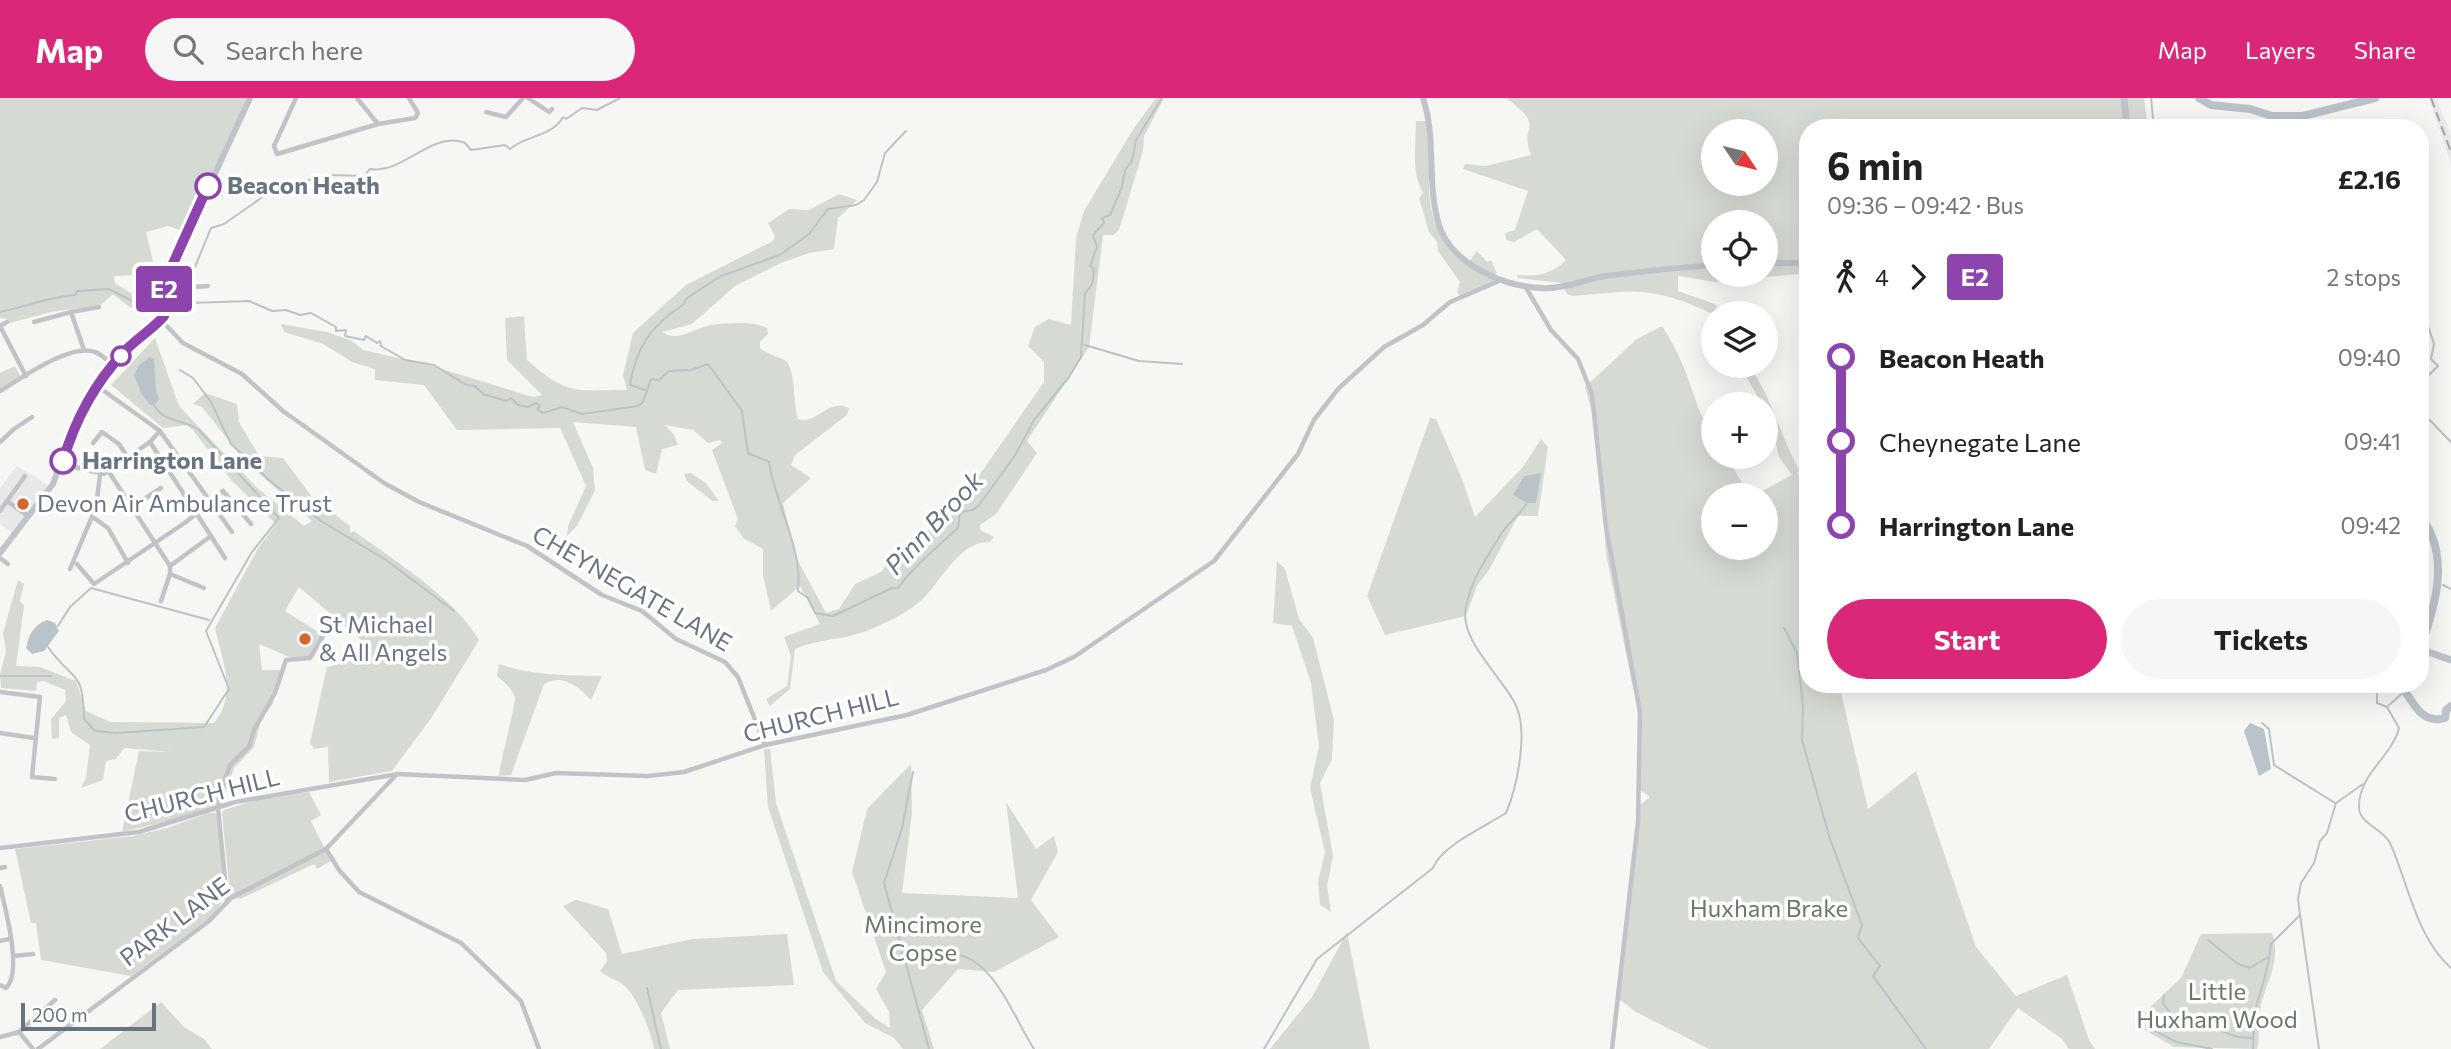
<!DOCTYPE html>
<meta charset="utf-8">
<style>
body{margin:0;font-family:Commissioner,sans-serif;background:#f6f6f6;color:#222;height:100vh;display:flex;flex-direction:column;font-size:26px;white-space:nowrap}
*{box-sizing:border-box;margin:0}
p{font-size:23px;color:#767676}
.icon{flex:none;width:38px;height:38px;fill:none;stroke:currentColor;stroke-width:2;stroke-linecap:round;stroke-linejoin:round}
.map{position:relative;flex:1;overflow:hidden}
.panel{position:absolute;left:1799px;top:21px;width:630px;height:574px;display:flex;flex-direction:column;background:#fff;border-radius:28px;box-shadow:0 7px 28px #0002}
.panel>*{flex:none}
.badge{padding:0 14px;border-radius:5px;font-size:24px;line-height:46px}
.needle{width:46px;rotate:125deg}
.tools{position:absolute;left:1701px;top:21px;display:grid;gap:14px}
.tools a{display:grid;place-items:center;width:77px;height:77px;border-radius:50%;background:#fff;box-shadow:0 7px 28px #0002;font-size:35px}
.scale{position:absolute;left:21px;bottom:18px;width:135px;box-sizing:border-box;padding-left:7px;border:4px solid #687482;border-top:0;font-size:19px;line-height:24px;white-space:nowrap;color:#687482;-webkit-text-stroke:5px #fff;paint-order:stroke}
.map>.badge{position:absolute;translate:-50% -50%;box-shadow:0 0 0 4px #fff}
.legs{display:flex;align-items:center;gap:10px;height:77px;padding:0 28px;font-size:23px}
.legs p{margin-inline-start:auto}
.head{display:flex;align-items:center;justify-content:space-between;height:119px;padding:0 28px}
h1{font-size:38px;font-weight:700;line-height:52px}
.button{display:flex;gap:14px;margin-top:auto;padding:14px 28px}
.button a{flex:1;height:80px;border-radius:42px;background:#db2777;color:#fff;font-size:28px;font-weight:700;line-height:80px;text-align:center}
.button a+a{background:#f6f6f6;color:#222}
ul{padding:0 28px;list-style:none}
li{display:flex;align-items:center;gap:24px;height:84px;font-size:26px}
li i{display:grid;place-items:center;width:10px;height:100%;margin:0 9px;background:currentColor}
li i::after{content:'';width:18px;height:18px;margin:-9px;border:5px solid;border-radius:50%;background:#fff}
li p{margin-inline-start:auto}
li:first-child i{background:linear-gradient(#0000 50%,currentColor 0)}
li:last-child i{background:linear-gradient(currentColor 50%,#0000 0)}
header{display:flex;align-items:center;gap:42px;box-sizing:border-box;height:98px;padding:0 35px;background:#db2777;color:#fff}
header strong{font-size:33px}
nav{display:flex;gap:38px;margin-inline-start:auto;font-size:24px}
.search{width:490px;height:63px;background:#f6f6f6;display:flex;align-items:center;gap:18px;box-sizing:border-box;padding:0 24px;border-radius:38px;color:#767676;font-size:26px}
.map>svg:first-child{display:block}
</style>
<header>
<strong>Map</strong>
<div class="search"><svg class="icon" aria-label="search" viewBox="0 0 24 24"><circle cx="10" cy="10" r="6"/><path d="M15 15l6 6"/></svg>Search here</div>
<nav><a>Map</a><a>Layers</a><a>Share</a></nav>
</header>
<div class="map">
<svg width="2451" height="951" viewBox="0 0 2451 951">
<rect width="100%" height="100%" fill="#f6f6f3"/>
<g fill="#e7e8e7">
<path d="M2429,0H2436L2451,37V66Z"/>
<path d="M17,368L48,387L13,435L0,426V390Z"/>
</g>
<g fill="#d5dbd3" fill-rule="evenodd">
<path d="M0,0H247L185,134L168,128L146,134L156,176L114,178L115,185L140,201L131,210L113,196L101,207L51,214L10,225L7,221L0,220Z"/>
<path d="M1156,0H1164L1144,38L1143,53L1119,132L1113,137H1103L1089,249L1027,343L1037,355L996,416L980,427V432L994,439L990,444C955,443 939,492 913,509C899,519 879,528 864,534C841,542 818,541 795,551L790,591L770,608L766,601L787,588L791,558L784,539L820,526L800,488L771,513L763,477V451L743,440L735,428L738,421L712,352L722,345L720,342L708,345L693,332L665,327L674,337L678,347L662,351L656,376L645,372L636,329L573,324L593,370L595,392L577,428L567,438L568,428L586,388L560,330L457,332L424,287L375,282V271L352,264L323,246L284,234L281,226L327,234L352,243L363,252L429,267L533,299L542,297L507,262L505,220L524,218L527,262C568,298 574,292 627,292L623,277L633,235L686,187L773,143L775,138L768,125L789,111L809,112L839,96L857,102L838,120L834,151L809,155L781,165L735,188L692,226L662,234C678,245 694,230 711,227C727,225 753,223 767,230L768,236L760,244V250C768,256 776,258 785,262C796,270 793,306 798,321C815,328 828,300 849,310L847,317L795,357L791,367L811,380L783,405L796,459L826,515L839,511L855,486L881,474L898,451L951,418L1044,284V264L1028,248L1035,229L1049,221L1071,227L1076,140L1084,113L1134,30Z"/>
<path d="M1506,0H2144L2148,30H1808V175L1716,184L1678,178V193L1715,206L1721,215L1713,216C1653,188 1637,192 1573,198L1567,196L1561,185L1518,180L1517,177C1537,179 1552,176 1566,162L1537,131L1514,144L1506,142L1505,135L1515,132L1528,93L1463,71L1465,66L1485,68L1531,57C1518,25 1548,31 1506,0ZM1713,33H1766V86H1713ZM1713,124H1766V177H1713Z"/>
<path d="M1416,23H1427C1434,56 1420,108 1442,137C1449,147 1460,155 1469,164L1477,153L1487,164L1491,162L1497,175L1492,178L1495,185L1463,201L1457,194L1460,184L1438,153L1437,144L1429,134L1419,100L1423,95C1411,75 1416,47 1416,23Z"/>
<path d="M1662,228C1678,252 1687,276 1696,303C1704,330 1713,325 1713,359H1727L1749,397H1713V450H1766V397H1755L1792,377L1779,359L1766,306H1762L1740,268H1749C1773,300 1780,339 1800,373L1797,375L1808,387V586H1839L1868,711L1916,673L1976,849L2016,898L2067,877L2089,942L2095,951H2069L2062,941L2018,910L1989,951H1709L1636,914L1616,899L1640,707L1650,699L1640,692L1638,614L1606,456L1598,334L1585,289L1637,241Z"/>
<path d="M155,240L179,308L256,389L304,428L312,423L244,362L202,309L193,306L205,295L237,306L239,324L259,358L283,360L312,399L350,428V435L354,433C392,461 455,500 479,542L432,619L392,673L329,684L328,649L314,651L310,645L327,569L364,560L359,558L366,546L299,489L285,513L323,537L310,560L289,559L259,546L262,572H281L271,601L274,604L261,622L254,649L234,670L222,705L182,720L122,734L139,653L172,654L124,650L116,661L106,663L103,682L81,690L86,680L90,647L71,634L66,617L59,620V640L52,641L51,621L66,603L65,592L44,583L37,584L36,593L1,590L0,576L6,554L3,535L18,482L24,486L20,503L24,508L16,568L40,569L76,583L86,613L110,624L214,625C238,595 222,563 215,530L258,450L276,426L231,382L193,332L187,327L163,330L111,287Z"/>
<path d="M15,268L20,278L0,291V275Z"/>
<path d="M1430,320L1436,321L1462,381L1475,419L1523,369L1541,341L1548,349L1538,418H1518L1489,472L1477,488L1466,518L1385,537L1367,498Z"/>
<path d="M691,375L706,385L719,403H712L687,383L684,376Z"/>
<path d="M1277,463L1285,471L1299,521L1313,540L1334,622L1332,661L1320,685L1333,758L1327,788L1331,814L1320,807L1318,784L1325,754L1310,690L1319,648L1311,585L1292,528L1273,525Z"/>
<path d="M499,566C533,578 567,577 602,578L591,602C578,588 563,575 544,586L511,677L499,678C500,664 516,605 515,600C513,591 504,584 497,578Z"/>
<path d="M764,651H770L776,705L836,883L877,922L890,930L889,914L876,891L886,874L852,774L867,711L911,666L912,715L902,795L1018,800L1006,704L1036,751L1054,738L1058,754L1031,802L1059,839L994,874L958,871L922,912L934,951H903L894,940L865,925L823,874L768,709Z"/>
<path d="M309,694L321,717L311,723L331,763L317,771L314,766L240,801L230,798L222,715L224,712L259,701Z"/>
<path d="M208,715H216L217,718C220,740 230,800 216,815L131,878L41,862L36,825H31L15,751L133,738L167,730Z"/>
<path d="M576,802L608,811L622,856L693,841L787,836L794,887L678,892L661,915L670,951H654C652,936 637,899 625,888C618,882 608,880 600,873L607,863L606,855L563,808Z"/>
<path d="M1347,834L1370,951H1270L1312,899Z"/>
<path d="M2272,835C2282,864 2265,885 2260,912C2258,924 2260,943 2257,951L2174,949L2145,932V914L2181,880L2201,836Z"/>
<path d="M161,904L184,929L204,941L212,951H100Z"/>
</g>
<g fill="#bac3c9">
<path d="M150,259L154,261L156,292L159,301L154,307H150L141,295L134,277L139,267Z"/>
<path d="M1541,375L1536,405H1527L1513,397L1524,378Z"/>
<path d="M47,522L55,525L59,533L44,553L32,556L26,550C29,537 33,527 47,522Z"/>
<path d="M2250,625L2264,631L2271,671L2259,678L2244,633Z"/>
</g>
<g fill="none" stroke-linecap="round" stroke-linejoin="round">
<g stroke="#bac3c9" stroke-width="2">
<path d="M2151,0L2154,30"/>
<path d="M174,204L171,186L180,188L190,181L211,130L224,126L284,84L297,85L331,77L364,78L370,71C404,76 432,32 465,45L471,52L505,47L510,51C525,37 551,40 563,19L566,21L582,10L597,12L620,0"/>
<path d="M2420,204L2434,246L2431,261L2438,268L2420,286"/>
<path d="M0,214C25,209 48,199 75,197L77,193L109,191L134,204L141,201L160,206L249,203L272,213L286,212L300,217L311,215L336,229V233L346,232L345,238L364,242L366,238L377,245L380,243L381,248L405,262L434,267L466,287L475,288L483,296L506,303L511,300L518,307L528,309L536,305L540,308L537,311L543,315L562,309L582,316L638,308L643,304L651,281L659,282L669,273L691,272L708,266L742,313L748,355L769,364C775,405 803,451 798,493L808,500L815,515L833,518L892,490H898C913,469 937,449 958,430L960,414L973,412L979,407L1014,359L1034,322L1069,279L1081,259L1085,195C1094,187 1093,182 1094,171L1090,168L1097,149L1093,137L1104,125L1102,120L1110,117L1122,89L1125,72L1132,63L1136,42L1162,0"/>
<path d="M1085,247L1139,263L1182,266"/>
<path d="M180,272L193,280L211,304L231,346L269,382L321,423L386,462L454,513"/>
<path d="M646,292L630,287C636,248 652,227 684,206L687,200L721,178L780,157L809,136L828,111L856,107L864,102L877,84L885,55L906,33"/>
<path d="M2420,312L2451,344"/>
<path d="M2443,487L2451,491"/>
<path d="M58,528L70,509L91,490L209,522"/>
<path d="M1784,530L1797,555L1803,608L1802,642L1830,741L1862,827L1858,840L1880,868L1873,878L1926,951"/>
<path d="M48,549C73,585 83,569 84,621L95,633L116,635L204,629L229,591L206,533L252,454L279,420L199,332C184,321 164,325 154,307"/>
<path d="M0,578H51"/>
<path d="M2377,586V605L2387,609L2399,630C2392,659 2358,676 2359,710C2360,726 2383,731 2390,745C2409,787 2416,839 2451,870"/>
<path d="M2388,608L2405,593"/>
<path d="M2262,625L2269,631L2274,667L2335,705"/>
<path d="M913,674L902,730L884,785L929,951"/>
<path d="M2300,817L2319,951"/>
<path d="M2208,842L2238,866L2250,870L2268,859"/>
<path d="M901,855C923,855 952,851 972,862C1001,880 1016,923 1034,951"/>
<path d="M647,890L661,951"/>
<path d="M2164,897L2163,905C2186,939 2192,920 2220,932C2233,938 2237,940 2252,940"/>
<path d="M2153,932L2176,944L2212,951"/>
<path d="M1264,951L1317,861L1433,770C1441,748 1486,728 1506,715C1517,689 1526,644 1519,616C1512,586 1457,545 1466,508C1472,480 1488,457 1503,433C1510,423 1521,416 1527,405"/>
<path d="M2253,951C2254,937 2252,922 2257,906C2263,884 2269,870 2271,846L2300,817L2298,801L2301,785L2314,765L2320,743L2327,735L2336,705L2363,686"/>
</g>
<g stroke="#bac3c9" stroke-width="8">
<path d="M2199,0L2211,7L2250,11L2272,18H2303L2375,0"/>
<path d="M2272,18L2285,30"/>
<path d="M2420,418C2451,456 2436,507 2420,551"/>
<path d="M2408,586L2405,593C2415,609 2424,626 2445,620L2446,612L2451,608"/>
</g>
<g stroke="#c0c3c7" stroke-width="4.5">
<path d="M296,0L274,48L277,56L378,26L415,20L418,15L409,0"/>
<path d="M357,0L378,26"/>
<path d="M528,0L549,14L552,11"/>
<path d="M486,14L506,19L523,0"/>
<path d="M167,179L194,189L208,188"/>
<path d="M1525,188L1551,232L1578,261L1592,296L1606,429L1640,614L1638,723L1612,951"/>
<path d="M161,222L183,245L242,276L283,313L384,385L419,404L527,448L602,497L642,513L676,541L725,564L738,579L765,647"/>
<path d="M34,224L71,214"/>
<path d="M0,228L26,278"/>
<path d="M0,228L7,224"/>
<path d="M84,252L71,214L99,209"/>
<path d="M97,288L160,333L232,434"/>
<path d="M0,293C22,280 70,245 95,254C101,256 107,262 113,267"/>
<path d="M0,344L14,331L32,319"/>
<path d="M150,344L211,438"/>
<path d="M93,345L102,334L119,346L128,360"/>
<path d="M62,366L104,376L150,344L160,333"/>
<path d="M109,374L170,468V476L161,503"/>
<path d="M7,403L25,378"/>
<path d="M132,409L161,390"/>
<path d="M0,413L7,403L28,418"/>
<path d="M94,420L108,430L128,465"/>
<path d="M0,460L8,466"/>
<path d="M77,466L94,486L186,424L223,393L251,426"/>
<path d="M170,468L211,438L225,460"/>
<path d="M70,471L96,409L100,377"/>
<path d="M170,476L204,490"/>
<path d="M0,594L40,599L32,679L55,681"/>
<path d="M0,635L34,640"/>
<path d="M0,750L139,734L235,704L398,676L525,682L556,675L648,678L684,674L765,647L907,617L1046,572L1074,559L1214,463L1298,356L1314,322L1338,291L1384,249L1423,227L1450,204L1499,183"/>
<path d="M326,751L339,772L359,794L461,845L521,903L539,951"/>
<path d="M0,770L5,769"/>
<path d="M0,788C5,810 23,874 6,890L0,887"/>
<path d="M227,803L218,710L224,684L230,667L249,649L254,632L275,595L286,562L310,560L333,521"/>
<path d="M0,843L9,841"/>
<path d="M13,858L33,856"/>
<path d="M19,934L55,902"/>
<path d="M0,939L19,934L33,951"/>
<path d="M38,951L209,823L231,800L326,751L397,676"/>
</g>
<g stroke="#bfc4ca" stroke-width="6">
<path d="M1423,0C1437,42 1426,84 1439,127C1452,170 1518,196 1559,189C1575,187 1590,180 1606,178C1642,173 1678,170 1713,167"/>
<path d="M1766,165H1808"/>
<path d="M0,455L53,386L74,327L97,288L124,254L164,218C170,205 162,192 167,179L250,0"/>
</g>
<g stroke="#bfc4ca" stroke-width="7">
<path d="M2124,0L2127,30"/>
<path d="M2420,551L2451,562"/>
</g>
<path stroke="#a2a6ac" stroke-width="2" stroke-dasharray="10 5" stroke-linecap="butt" d="M2431,0L2451,54"/>
</g>
<g fill="none" stroke-linecap="round" stroke-linejoin="round">
<g stroke="#fff" stroke-width="16">
<path id="line-1" d="M63,363C75,322 94,286 124,254C136,241 153,231 164,218C170,205 162,192 167,179L208,88"/>
</g>
<use href="#line-1" stroke="#8e44ad" stroke-width="10"/>
</g>
<g fill="#fff" stroke="#8e44ad" stroke-width="3.5">
<circle cx="208" cy="88" r="12"/>
<circle cx="121" cy="258" r="9"/>
<circle cx="63" cy="363" r="12"/>
</g>
<g fill="#d66534" stroke="#fff" stroke-width="2.5">
<circle cx="23" cy="406" r="7"/>
<circle cx="305" cy="541" r="7"/>
</g>
<g text-anchor="middle" stroke-width="7" stroke-linejoin="round" paint-order="stroke">
<g font-size="24" font-weight="bold" fill="#687482" stroke="#fff" text-anchor="start">
<text x="227" y="96">Beacon Heath</text>
<text x="82" y="371">Harrington Lane</text>
</g>
<g font-size="24" fill="#687482" stroke="#fff" text-anchor="start">
<text x="37" y="414">Devon Air Ambulance Trust</text>
<text x="319" y="535">St Michael<tspan x="319" dy="28">&amp; All Angels</tspan></text>
</g>
<g font-size="24" fill="#687482" stroke="#fff">
<text transform="translate(632 491) rotate(30)" y="8">CHEYNEGATE LANE</text>
<text transform="translate(821 618) rotate(-14)" y="8">CHURCH HILL</text>
<text transform="translate(202 698) rotate(-14)" y="8">CHURCH HILL</text>
<text transform="translate(175 824) rotate(-37)" y="8">PARK LANE</text>
</g>
<g font-size="24" fill="#687a66" stroke="#fff">
<text x="1769" y="819">Huxham Brake</text>
<text x="923" y="835">Mincimore<tspan x="923" dy="28">Copse</tspan></text>
<text x="2217" y="902">Little<tspan x="2217" dy="28">Huxham Wood</tspan></text>
</g>
<g font-size="26" font-style="italic" fill="#63757f" stroke="#fff">
<text transform="translate(934 425) rotate(-47)" y="9">Pinn Brook</text>
</g>
</g>
</svg>
<div class="tools">
<a><svg class="needle" viewBox="-14 -14 28 28"><path d="M0-13l5 13h-10z" fill="#e53935"/><path d="M0 13l5-13h-10z" fill="#767676"/></svg></a>
<a><svg class="icon" aria-label="locate" viewBox="0 0 24 24"><circle cx="12" cy="12" r="6"/><path d="M12 2v4M12 18v4M2 12h4M18 12h4"/></svg></a>
<a><svg class="icon" aria-label="layers" viewBox="0 0 24 24"><path d="M12 4l9 5-9 5-9-5zM3 14l9 5 9-5"/></svg></a>
<a>+</a>
<a>−</a>
</div>
<div class="scale">200 m</div>
<b class="badge" style="left:164px;top:191px;background:#8e44ad;color:#fff">E2</b>
<section class="panel">
<div class="head"><div><h1>6 min</h1><p>09:36 – 09:42 · Bus</p></div><b>£2.16</b></div>
<div class="legs"><svg class="icon" aria-label="walk" viewBox="0 0 24 24"><circle cx="13" cy="4" r="2"/><path d="M13 8l-2 6 4 7M11 14l-3 7M7 12l3-4h3l4 4"/></svg>4<svg class="icon" aria-label="forward" viewBox="0 0 24 24"><path d="M9 5l7 7-7 7"/></svg><b class="badge" style="background:#8e44ad;color:#fff">E2</b><p>2 stops</p></div>
<ul>
<li><i style="color:#8e44ad"></i><b>Beacon Heath</b><p>09:40</p></li>
<li><i style="color:#8e44ad"></i><span>Cheynegate Lane</span><p>09:41</p></li>
<li><i style="color:#8e44ad"></i><b>Harrington Lane</b><p>09:42</p></li>
</ul>
<div class="button"><a>Start</a><a>Tickets</a></div>
</section>
</div>
